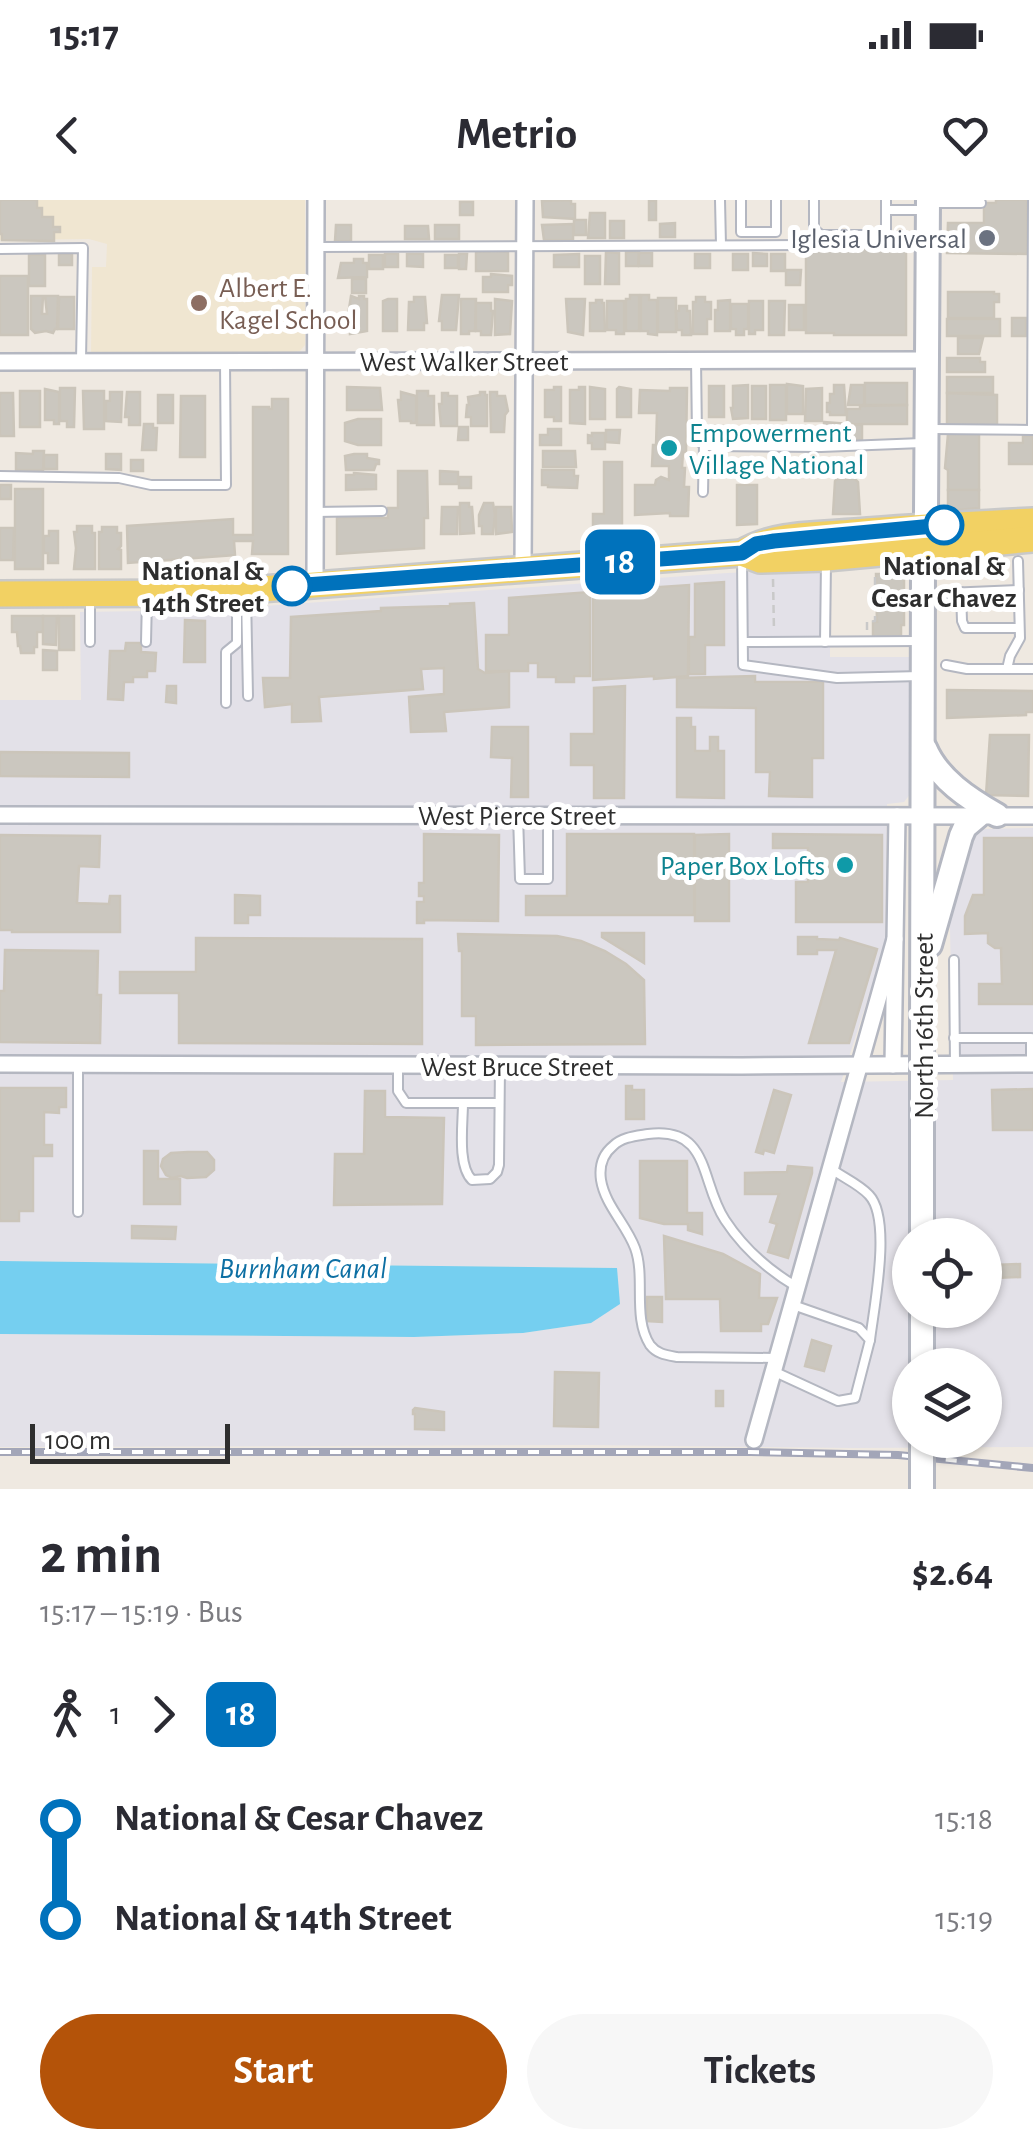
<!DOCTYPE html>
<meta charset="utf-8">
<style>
body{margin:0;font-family:"Alegreya Sans",sans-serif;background:#f7f7f7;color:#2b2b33;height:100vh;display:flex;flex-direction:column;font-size:38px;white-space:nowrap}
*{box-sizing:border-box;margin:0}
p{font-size:32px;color:#7c7c81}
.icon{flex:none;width:55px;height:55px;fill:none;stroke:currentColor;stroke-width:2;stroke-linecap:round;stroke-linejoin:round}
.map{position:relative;height:1289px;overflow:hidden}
.panel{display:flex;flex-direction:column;background:#fff;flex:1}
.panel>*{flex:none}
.badge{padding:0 20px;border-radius:15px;font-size:35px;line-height:65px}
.buttons{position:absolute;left:892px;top:1018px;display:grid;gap:20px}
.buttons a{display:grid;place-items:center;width:110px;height:110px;border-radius:50%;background:#fff;box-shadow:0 2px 8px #0004;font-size:50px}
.scale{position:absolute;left:30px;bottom:25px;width:200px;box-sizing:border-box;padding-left:10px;border:5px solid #2e2e2e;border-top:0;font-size:28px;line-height:35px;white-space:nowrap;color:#2e2e2e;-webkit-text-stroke:8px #fff;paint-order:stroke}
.map>.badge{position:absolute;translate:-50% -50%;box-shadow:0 0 0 5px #fff}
.legs{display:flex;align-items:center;gap:15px;height:110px;padding:0 40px;font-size:32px}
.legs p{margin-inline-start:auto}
.head{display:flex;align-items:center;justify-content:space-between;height:170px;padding:0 40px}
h1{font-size:55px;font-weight:600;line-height:75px}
.action{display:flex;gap:20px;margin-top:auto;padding:20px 40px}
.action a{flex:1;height:115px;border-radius:60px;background:#b45309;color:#fff;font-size:40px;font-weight:600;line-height:115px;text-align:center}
.action a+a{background:#f7f7f7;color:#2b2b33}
ul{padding:0 40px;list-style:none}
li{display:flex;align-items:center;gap:35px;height:100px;font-size:38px}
li i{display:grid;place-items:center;width:15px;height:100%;margin:0 12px;background:currentColor}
li i::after{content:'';width:25px;height:25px;margin:-12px;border:8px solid;border-radius:50%;background:#fff}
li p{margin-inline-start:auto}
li:first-child i{background:linear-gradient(#0000 50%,currentColor 0)}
li:last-child i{background:linear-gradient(currentColor 50%,#0000 0)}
.status{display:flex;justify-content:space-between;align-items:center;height:70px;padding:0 50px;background:#fff;direction:ltr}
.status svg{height:28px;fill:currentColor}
header{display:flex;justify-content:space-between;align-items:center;height:130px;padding:0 40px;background:#fff;font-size:45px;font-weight:600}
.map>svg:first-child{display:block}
</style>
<div class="status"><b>15:17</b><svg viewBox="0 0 49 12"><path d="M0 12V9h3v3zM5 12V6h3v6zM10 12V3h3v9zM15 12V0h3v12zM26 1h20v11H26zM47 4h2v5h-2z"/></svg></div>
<header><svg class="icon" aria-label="back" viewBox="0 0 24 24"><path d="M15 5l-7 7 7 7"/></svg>Metrio<svg class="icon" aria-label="heart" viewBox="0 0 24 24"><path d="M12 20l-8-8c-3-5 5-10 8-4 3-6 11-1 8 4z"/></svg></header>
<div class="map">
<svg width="1033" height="1289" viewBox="0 0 1033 1289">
<rect width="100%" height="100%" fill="#efe9e1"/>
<path fill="#e3e1e8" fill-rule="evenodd" d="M830,369V457H912L911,593L904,602L887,604L885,745L841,882L953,880L950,728L945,721L969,637L983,629L1033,628V1247L854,1248L587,1245L0,1247V1134L414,1137L523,1133L590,1123L617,1068L0,1061V500H81L80,412L210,410L727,373ZM910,1035H985V1110H910ZM910,1165H985V1240H910Z"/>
<path fill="#f0e6d1" d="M0,0H305V145L300,151L294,152L91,154L92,67H106L107,44L89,39L0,40Z"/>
<path fill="#75cff0" d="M0,1061L617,1068L620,1104L591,1123L523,1133L414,1137L0,1134Z"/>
<g fill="#cbc7bf" stroke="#cbc5ba" stroke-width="2.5">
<path d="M0,0H37V8H42V17H53V27H60V32H54V41L2,40V34H0Z"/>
<path d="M571,0V4H575V19L543,17L542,1Z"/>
<path d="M996,0H1027V54L947,53L948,23H984V3H996Z"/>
<rect x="649" y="1" width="7" height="19"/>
<rect x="460" y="2" width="13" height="13"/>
<path d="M590,13H605V38H588Z"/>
<rect x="574" y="20" width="12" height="15"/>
<rect x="610" y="21" width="14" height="17"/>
<path d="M675,23V37H660V24Z"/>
<path d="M573,24V40H544L542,25Z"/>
<path d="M336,25H351V41H335Z"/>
<rect x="435" y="25" width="24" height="14"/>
<path d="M405,26H428L429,39H405Z"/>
<path d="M871,44H889V49H906V135H834V133H806V50H837V45H855V49H871Z"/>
<path d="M489,50L508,52V71H476V52H489Z"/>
<path d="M606,52L619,53V84H605Z"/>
<path d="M626,52H639L638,66H626Z"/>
<rect x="639" y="53" width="13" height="13"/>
<path d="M753,53L767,54V66H753Z"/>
<rect x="59" y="54" width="13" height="11"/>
<rect x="385" y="54" width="13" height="13"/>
<path d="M407,54H423V67L407,66Z"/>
<path d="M459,54H467L466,69H459Z"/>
<path d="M579,54V67H554V55Z"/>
<rect x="695" y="54" width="15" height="14"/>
<rect x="733" y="54" width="15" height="16"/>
<rect x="771" y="54" width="14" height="17"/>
<rect x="29" y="55" width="16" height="31"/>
<rect x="369" y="55" width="14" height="14"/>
<rect x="445" y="55" width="13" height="13"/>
<rect x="585" y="56" width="15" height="28"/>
<path d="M354,59H363V63H367V77L338,78L341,63H354Z"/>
<path d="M786,70H801L800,85H786Z"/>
<path d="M491,74L512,76V85H508V92H483V77H491Z"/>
<rect x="0" y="76" width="28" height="59"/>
<rect x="352" y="79" width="14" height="14"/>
<path d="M948,92H994V94H999V102H994V118H948Z"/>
<path d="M442,95H459L456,130H442V121H439Z"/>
<path d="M630,95H639V131H626V99H630Z"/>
<path d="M641,95H649V100H657V135L648,134V131H641Z"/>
<path d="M31,96H43L42,114H47L45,96H58L57,129H55L53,133L46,131L35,133L31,129Z"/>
<path d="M351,96L359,99V96H364V99H367V131L350,134V122H347Z"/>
<path d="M59,97H74V129H58Z"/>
<path d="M414,97H425L427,123H424V130H408L409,102H414Z"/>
<path d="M696,97H705V102H711V119H707V134H693V102H696Z"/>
<rect x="658" y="98" width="18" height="34"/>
<path d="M388,99H397V131H383V101Z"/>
<path d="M461,99H476L475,131H469V134H461Z"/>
<path d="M495,99L512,101L510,134L495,135Z"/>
<path d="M566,99H585L583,135L568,132Z"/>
<path d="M596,100H602V103H604L605,131H590V103H596Z"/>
<path d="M730,100V131H715V110H718V101Z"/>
<path d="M607,101H624V134H616V130H607Z"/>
<path d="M749,101H763V130H755V134H749Z"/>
<path d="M769,101H785L784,135H769Z"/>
<path d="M476,103H491V111H493L491,135H481V131H476Z"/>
<path d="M731,104H748V129H744V135H736V129H731Z"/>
<rect x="789" y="105" width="15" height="25"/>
<path d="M679,106H687V111H690L691,135H682V130H677L676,111H679Z"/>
<rect x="1012" y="118" width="14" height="18"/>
<rect x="947" y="119" width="53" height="17"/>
<path d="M958,138H983L979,154H958Z"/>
<path d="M947,158H980V162H985V172H947Z"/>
<rect x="947" y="177" width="46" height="16"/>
<rect x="865" y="183" width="42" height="22"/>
<path d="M787,184L803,186V214H787Z"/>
<path d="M748,185V218L733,219L731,208H733V186Z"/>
<rect x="770" y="185" width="16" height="35"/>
<path d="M834,185H844L846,215H830V212H827V203H830V194H834Z"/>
<path d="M851,185H864V205H848Z"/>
<rect x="709" y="186" width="15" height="31"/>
<rect x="752" y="186" width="14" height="33"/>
<path d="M347,187L380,188L382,210H347Z"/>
<path d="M554,187H561V221H554V217H545V190H554Z"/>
<path d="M579,187H585V224L570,223V190H579Z"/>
<path d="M590,187L605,189V219H590Z"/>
<path d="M619,187L631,189V217H617V189Z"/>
<path d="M60,188H75L74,227H67V221H60Z"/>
<path d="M670,188H687L686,252H683L682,268H685L684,287H689L688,316H670V313L635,315V285H655L656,280L661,277L669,280V266H652L653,245H656L657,213H639L640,190L670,191Z"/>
<path d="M822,188V221H805L806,189Z"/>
<path d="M45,189L59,192V224H54V220H45Z"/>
<rect x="20" y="191" width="20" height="36"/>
<path d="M83,191H104V229H84Z"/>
<path d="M417,191H428V196H434V225H417Z"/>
<path d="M110,192H122L121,222L106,221V201H110Z"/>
<path d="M127,192H140V225H129V217H125Z"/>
<path d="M401,192L416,196V223H411V221H400L398,200H401Z"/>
<path d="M480,192H485V195H487V226H471V217H466L467,205H469L468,197L480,195Z"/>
<path d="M490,192H497V196H505L508,211L505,215L504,232H491Z"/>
<path d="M0,193H13L14,236H0Z"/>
<path d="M442,193H448V196H457V226H441L439,204H442Z"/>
<path d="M947,193L997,195V225L947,224Z"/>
<rect x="158" y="195" width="15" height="28"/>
<path d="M181,196H205V257H180Z"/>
<path d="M272,199H288V354H252L253,341H234L235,355L128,363L127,326L233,319V335H253V207H269V209H272Z"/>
<path d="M907,205V224H847V209H860V206Z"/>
<path d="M358,219H381V245H358L345,241V223Z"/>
<path d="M824,222L862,225V240L824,239Z"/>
<path d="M144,224H153V228H157L156,250H142Z"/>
<path d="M709,226H724V244H712V237H709Z"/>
<path d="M459,227H468V240H458Z"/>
<path d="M548,229H561V245H540V235H548Z"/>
<rect x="785" y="229" width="18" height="13"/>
<path d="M606,230H620L619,243L606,242Z"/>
<path d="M592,233H605V249H592V243H588V235L592,236Z"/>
<path d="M948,234H979V290H948V270L945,268Z"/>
<path d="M1023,236H1033V264H1009V243H1023Z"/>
<path d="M33,251H44L43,270H16V253L33,254Z"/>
<path d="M543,251H575L576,267H543Z"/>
<path d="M106,254H121V270L106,269Z"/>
<path d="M354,254H367V258L379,260V264H376L374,270H346L345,256Z"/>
<rect x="44" y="255" width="13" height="14"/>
<rect x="131" y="260" width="12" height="11"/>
<path d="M604,262H622V332H593V314H604Z"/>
<path d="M542,270H574V276H578L577,288L548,287V285H542Z"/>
<path d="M398,271H427L428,318H424V348L337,354V318H388V308H398Z"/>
<path d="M440,271L458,272V284H440Z"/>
<path d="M354,273L376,275V289L346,290V275H354Z"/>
<rect x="459" y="277" width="12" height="11"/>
<path d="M837,279H855L858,282L860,314H833L835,281Z"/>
<rect x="0" y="285" width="11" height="14"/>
<path d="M737,285H757V324L737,325Z"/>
<rect x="15" y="289" width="28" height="80"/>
<path d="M948,290H979V308L948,311Z"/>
<path d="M460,303H469V307H472L474,333L460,334Z"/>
<path d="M484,303H493L495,315L493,334H482V326H479V315Z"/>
<path d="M442,307H458L457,334H441Z"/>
<path d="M496,307H511L512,332L496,334Z"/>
<path d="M77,326H92V333H95V369H74L76,348L74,332H77Z"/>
<path d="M102,327H117V333H121V346L118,349L121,350V369H99V332H102Z"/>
<path d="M0,328H14L13,360H0Z"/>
<path d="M49,331H58V363H48V353H44V336H49Z"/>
<path d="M876,374H904V425H901V436H873V422H877Z"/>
<path d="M724,382V445H705V474H689V437H695V384Z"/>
<path d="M689,385L688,476L654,479V476L593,480V391L615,392L616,390Z"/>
<path d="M590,392V476H574V482H556V477H538V463H528V471H486V435H509V398Z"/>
<path d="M474,403L478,469L485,473L509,471V507L444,512L446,531L411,532L409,497L444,494V468L421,469L423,489L319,497L321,521L292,522V504L265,507L263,478H290L291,417L381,411V408L450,406V404Z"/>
<path d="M12,416H43V432H37V447H34V453H21L20,446H18L17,432H12Z"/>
<path d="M43,416H57L56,445L43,444Z"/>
<rect x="59" y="416" width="15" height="34"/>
<path d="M185,420L205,421V462H184Z"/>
<path d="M126,443H141V452L156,453L155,471H147V477H133V482H124L123,500L108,499L110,451H125Z"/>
<path d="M43,450L57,451V470H43Z"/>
<path d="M755,476V482H823V558H812V597L769,596L770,572H756V508L677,507V478Z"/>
<path d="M167,486H176V503L166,502Z"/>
<path d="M625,486L624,598H594V565H571V534H594V488Z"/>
<path d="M947,490L1033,491V512H1026V515L947,518Z"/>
<path d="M677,518H691V527H695V551H710V537H718V551H724V598L677,597Z"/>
<path d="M492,527H528V597H511L512,558L491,557Z"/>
<path d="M990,535H1029L1028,596L986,595Z"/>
<path d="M0,552L129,553V577L0,576Z"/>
<path d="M424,634L499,635L498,721L424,720V723H417V702H424V696H419V683H424Z"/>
<path d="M567,634H694V715H526V696H567Z"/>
<path d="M729,634V721H695V635Z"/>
<path d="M773,634L882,635V722H796V682H808V648H773Z"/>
<path d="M0,635L100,636L99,667L79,666L77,703L109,704L110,696H120V732H12V730H0Z"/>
<path d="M984,638H1033V804H979V784H1002L1001,748H995L988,743V733L965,734V716L973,695H984Z"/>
<path d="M235,695L260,696V715H248V723H235Z"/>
<path d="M602,733H644V763L602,737Z"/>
<path d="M458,734L557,736L581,741L605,751L626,764L644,780L645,844L476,845V816H462V751H459Z"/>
<path d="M798,737H817V739L839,740L840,738L877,749L849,843H809L836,750H817V754H798Z"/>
<path d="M196,738L422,739V844L179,843V793H120V772H196Z"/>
<path d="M5,750L98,751L97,795H101L100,843L0,842V791H4Z"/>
<path d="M626,886H632V890H644V919H626Z"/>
<path d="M0,888H66V907H59V913L44,912V945H52V956H33V1011H19V1021H0Z"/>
<path d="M1033,889V930H993L992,890Z"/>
<path d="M774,890L791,895L774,953L764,950L763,954L756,952Z"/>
<path d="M365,891H385V917L444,918L442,1004L334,1005L335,954H364Z"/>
<path d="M144,951H158V979H180V1004H144Z"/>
<path d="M188,952H207L214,960V970L206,977L187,978L181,976L172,978L166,975L161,966L163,959L171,953Z"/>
<path d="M640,961H687V1013H702V1034L688,1030V1024H664L640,1018Z"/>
<path d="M788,966L812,968V973L788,1058L768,1052L777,1024L770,1022L779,994H745V973L787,972Z"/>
<path d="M132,1026L176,1027L175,1039L132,1038Z"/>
<rect x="954" y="1028" width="15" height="7"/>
<path d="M664,1036L723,1054L760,1074L759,1098H777L768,1124H761V1131H721L720,1099H666Z"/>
<path d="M1020,1064V1077L994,1078V1065Z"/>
<path d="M647,1097H662V1122L647,1121Z"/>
<path d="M812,1140L831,1146L824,1171L805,1166Z"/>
<path d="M555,1172L599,1173L598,1227L554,1226Z"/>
<rect x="716" y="1191" width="7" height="15"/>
<path d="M415,1208L444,1212V1230L415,1229V1214H413V1210Z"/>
</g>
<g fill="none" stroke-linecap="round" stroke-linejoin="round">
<g stroke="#b4b7c1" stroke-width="12">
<g id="service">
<path d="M720,0L721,45"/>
<path d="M741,0V32H776V0"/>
<path d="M814,0V29L821,35H886V0"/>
<path d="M932,3H981"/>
<path d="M886,10H923"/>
<path d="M317,47L802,45"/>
<path d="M0,49L83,48L81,160"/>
<path d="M696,160L697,235L700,242L707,246L821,247L922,243"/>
<path d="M932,229L1032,230L1033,0"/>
<path d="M0,276L119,278L151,285H226L225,162"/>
<path d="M703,292L704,244"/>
<path d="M314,312L382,311"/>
<path d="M742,358L743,465L837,478L921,476"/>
<path d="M961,392L962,421L965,428H1019"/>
<path d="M947,393L1019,390"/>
<path d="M246,394L248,496"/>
<path d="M90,442V398"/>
<path d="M146,442L147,398"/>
<path d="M743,442L918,441"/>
<path d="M825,442L826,362"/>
<path d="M946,465L967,469H1032"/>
<path d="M1007,469L1010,456L1020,438L1018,361"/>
<path d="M226,503V452L237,443V395"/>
<path d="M518,615L520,679H548V615"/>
<path d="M954,760L955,864"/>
<path d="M954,838H1031V864"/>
<path d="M78,865V1012"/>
<path d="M398,866V891L406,903H463"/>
<path d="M499,903H463C463,924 457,965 472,980L490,979L497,972L499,965L500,866"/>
<path d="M830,968C842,977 859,984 869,995C892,1019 874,1107 870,1140"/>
<path d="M775,1158L677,1157C666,1155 657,1154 650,1145C632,1117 646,1078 635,1048C626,1024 605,1005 601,980C599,966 602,955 613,946C622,937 636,936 648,934C711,926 700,983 725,1020C744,1049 768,1070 797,1087"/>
<path d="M773,1171L838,1201L855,1198L870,1140L859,1128L793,1105"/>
</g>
</g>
<g stroke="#b4b7c1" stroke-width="20">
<g id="minor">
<path d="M0,162L927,160"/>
<path d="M523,369L525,0"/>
<path d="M315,384L316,0"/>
<path d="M0,615L1033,616"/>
<path d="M0,864L742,866L1033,864"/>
<path d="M893,865L897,616"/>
<path d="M754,1240L895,739"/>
</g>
</g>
<g stroke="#b4b7c1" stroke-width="28">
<g id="secondary">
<path d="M925,548C938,579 969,599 997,615"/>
<path d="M930,745L961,636L965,627L978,616"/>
<path d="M922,838L923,364L926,313L928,0"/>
<path d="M922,1165V1110"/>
</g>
</g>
<g stroke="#c9c9c9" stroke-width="30">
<g id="primary">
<path d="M742,353C773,333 819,335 855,332C914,327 974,324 1033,321"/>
<path d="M0,394L206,393L742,353L760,360L826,358L1033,339"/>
</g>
</g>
<g stroke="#c9c9c9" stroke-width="2.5" stroke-dasharray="8 5" stroke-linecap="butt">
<path d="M773,379L774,431"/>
<path d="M867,430V422L875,421V375"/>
</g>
<use href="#service" stroke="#fff" stroke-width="8"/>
<use href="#minor" stroke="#fff" stroke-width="15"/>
<use href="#secondary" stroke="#fff" stroke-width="22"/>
<use href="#primary" stroke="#f2d163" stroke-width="25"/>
<g stroke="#a3a6b8" stroke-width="8">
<path id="rail" d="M0,1252H750L898,1255L1033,1268"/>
</g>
<use href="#rail" stroke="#fff" stroke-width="4" stroke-dasharray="11" stroke-linecap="butt"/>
<g stroke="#b4b7c1" stroke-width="28" stroke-linecap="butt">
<g id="secondary-bridge">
<path d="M922,1035V838"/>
<path d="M922,1289V1240"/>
</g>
</g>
<use href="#secondary-bridge" stroke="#fff" stroke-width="22"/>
</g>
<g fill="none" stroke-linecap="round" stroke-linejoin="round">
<g stroke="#fff" stroke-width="22">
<path id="line-1" d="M292,386L742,353L756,344L774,341L944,325"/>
</g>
<use href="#line-1" stroke="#0072bc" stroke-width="15"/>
</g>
<circle fill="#6b7280" stroke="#fff" stroke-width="4" cx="987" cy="38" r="10"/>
<circle fill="#8d6e63" stroke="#fff" stroke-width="4" cx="199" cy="103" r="10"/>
<g fill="#0f9aa8" stroke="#fff" stroke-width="4">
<circle cx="669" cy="248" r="10"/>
<circle cx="845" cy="665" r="10"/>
</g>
<g fill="#fff" stroke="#0072bc" stroke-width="5">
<circle cx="944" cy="325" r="18"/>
<circle cx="292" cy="386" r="18"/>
</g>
<g text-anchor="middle" stroke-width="10" stroke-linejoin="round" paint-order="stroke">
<g font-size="28" fill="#5b616d" stroke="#fff" text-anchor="end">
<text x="967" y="48">Iglesia Universal</text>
</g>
<g font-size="28" fill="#785e54" stroke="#fff" text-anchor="start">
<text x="219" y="97">Albert E.<tspan x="219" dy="32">Kagel School</tspan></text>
</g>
<g font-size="28" fill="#2e2e2e" stroke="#fff">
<text x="464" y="171">West Walker Street</text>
<text x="517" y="625">West Pierce Street</text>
<text transform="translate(923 826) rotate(-90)" y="10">North 16th Street</text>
<text x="517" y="876">West Bruce Street</text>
</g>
<g font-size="28" fill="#0d838f" stroke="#fff" text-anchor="start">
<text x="689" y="242">Empowerment<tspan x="689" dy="32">Village National</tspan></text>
<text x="825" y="675" text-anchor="end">Paper Box Lofts</text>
</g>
<g font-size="28" font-weight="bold" fill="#2e2e2e" stroke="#fff">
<text x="944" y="375">National &amp;<tspan x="944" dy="32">Cesar Chavez</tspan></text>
<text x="264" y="380" text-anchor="end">National &amp;<tspan x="264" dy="32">14th Street</tspan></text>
</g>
<g font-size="30" font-style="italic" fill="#0d6fa3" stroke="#fff">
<text x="303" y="1078">Burnham Canal</text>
</g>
</g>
</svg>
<div class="buttons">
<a><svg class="icon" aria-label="locate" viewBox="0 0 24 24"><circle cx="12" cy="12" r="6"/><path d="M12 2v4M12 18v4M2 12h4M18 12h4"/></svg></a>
<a><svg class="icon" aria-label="layers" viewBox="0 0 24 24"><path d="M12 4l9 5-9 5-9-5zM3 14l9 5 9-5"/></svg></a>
</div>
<div class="scale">100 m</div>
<b class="badge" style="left:620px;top:362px;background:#0072bc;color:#fff">18</b>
</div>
<section class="panel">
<div class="head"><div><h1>2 min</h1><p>15:17 – 15:19 · Bus</p></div><b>$2.64</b></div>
<div class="legs"><svg class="icon" aria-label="walk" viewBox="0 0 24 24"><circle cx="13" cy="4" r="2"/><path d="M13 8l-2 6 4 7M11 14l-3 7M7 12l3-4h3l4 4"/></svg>1<svg class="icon" aria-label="forward" viewBox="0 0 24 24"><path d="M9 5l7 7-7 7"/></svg><b class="badge" style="background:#0072bc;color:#fff">18</b></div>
<ul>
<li><i style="color:#0072bc"></i><b>National &amp; Cesar Chavez</b><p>15:18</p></li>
<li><i style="color:#0072bc"></i><b>National &amp; 14th Street</b><p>15:19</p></li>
</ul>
<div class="action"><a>Start</a><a>Tickets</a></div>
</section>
